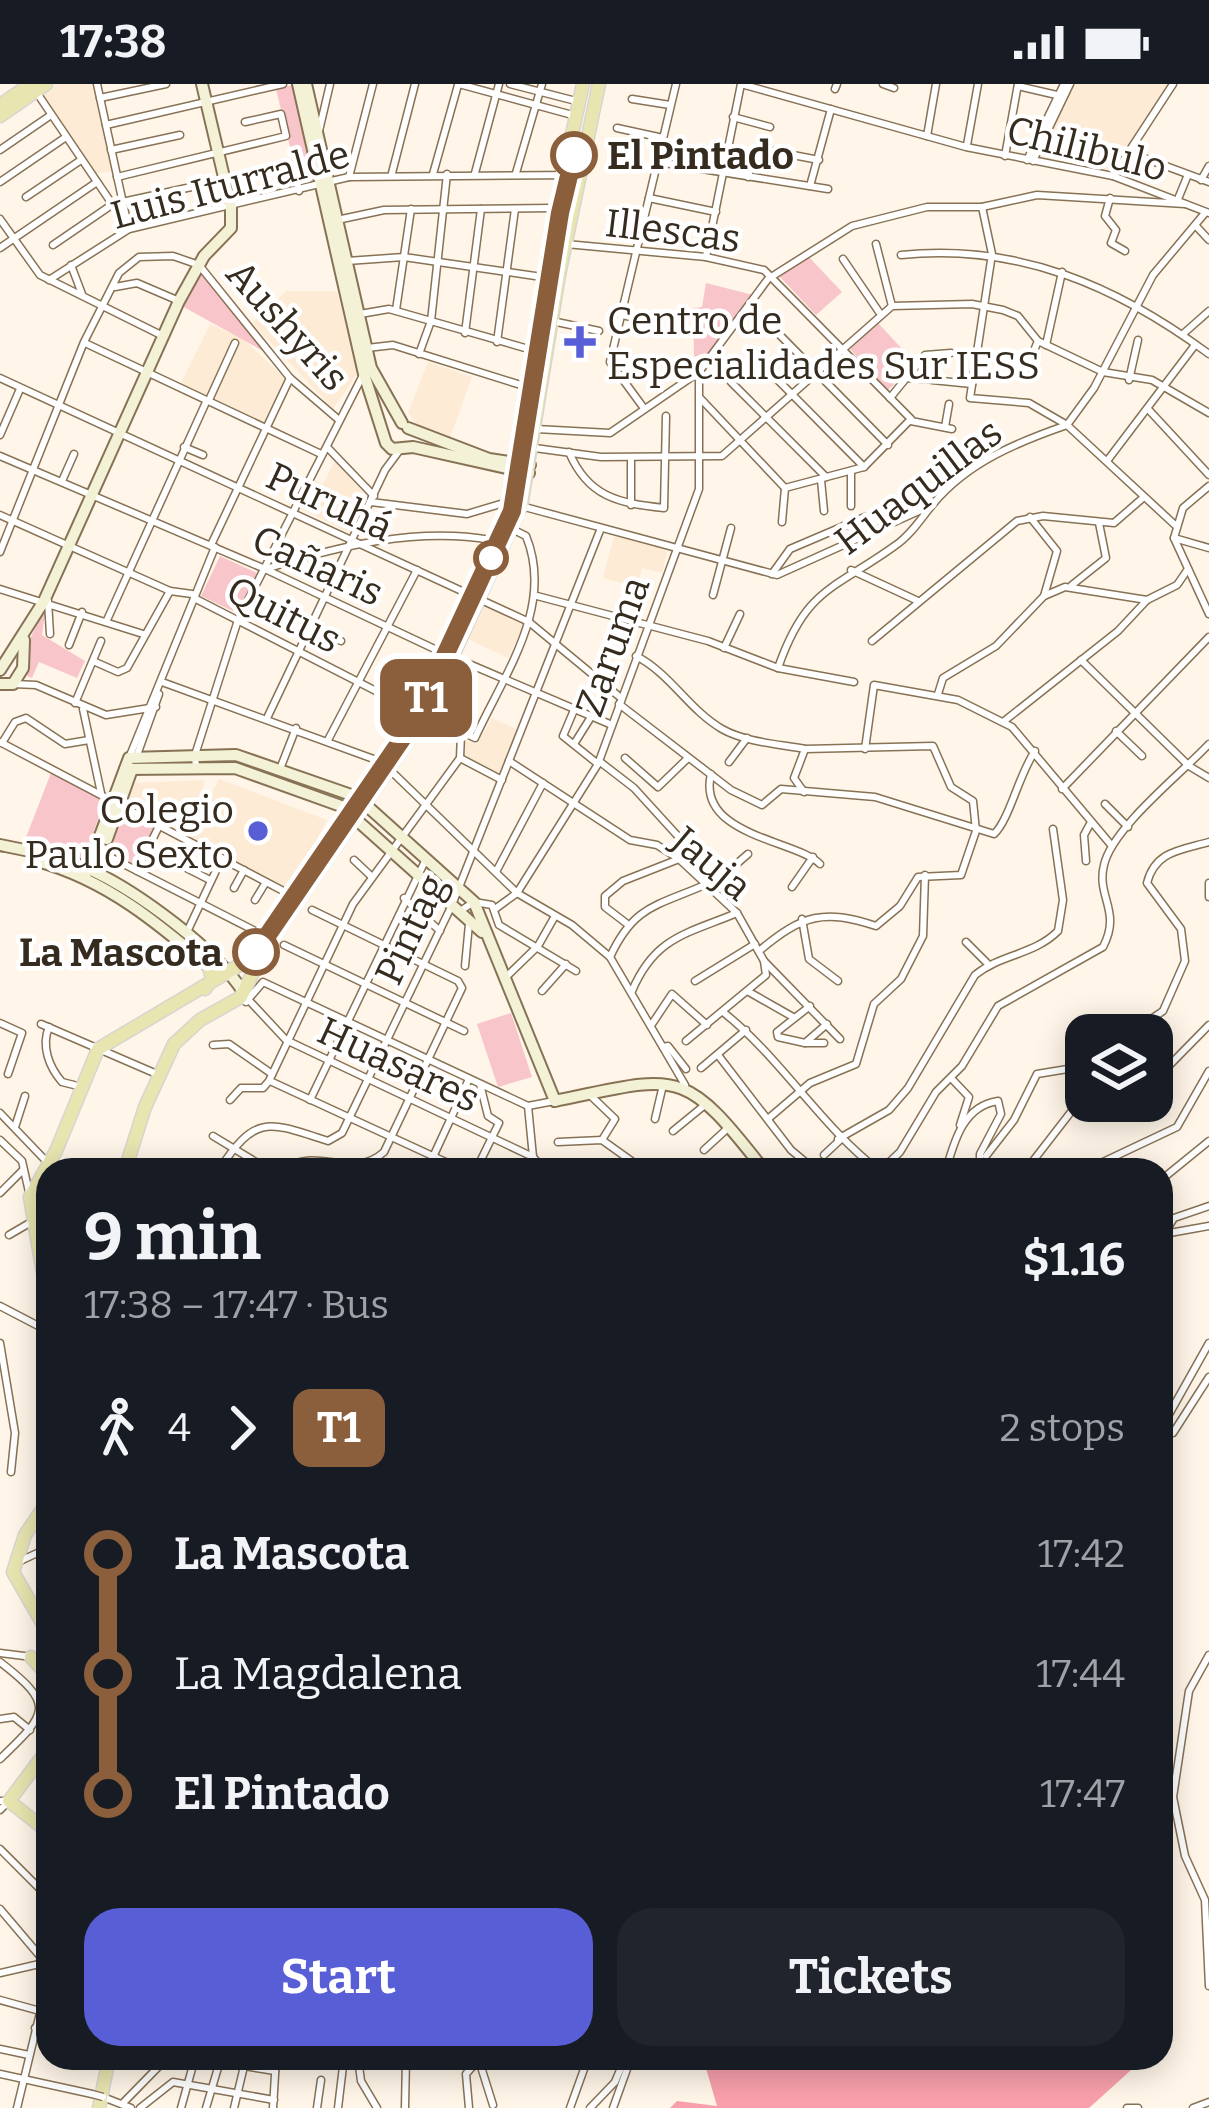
<!DOCTYPE html>
<meta charset="utf-8">
<style>
body{margin:0;font-family:Bitter,serif;background:#20242c;color:#f1f3f6;height:100vh;display:flex;flex-direction:column;font-size:45px;white-space:nowrap}
*{box-sizing:border-box;margin:0}
p{font-size:39px;color:#9ea1a6}
.icon{flex:none;width:66px;height:66px;fill:none;stroke:currentColor;stroke-width:2;stroke-linecap:round;stroke-linejoin:round}
.map{position:relative;flex:1;overflow:hidden}
.panel{position:absolute;left:36px;top:1074px;width:1137px;height:912px;display:flex;flex-direction:column;background:#171b24;border-radius:36px;box-shadow:0 6px 30px #0003}
.panel>*{flex:none}
.badge{padding:0 24px;border-radius:18px;font-size:42px;line-height:78px}
.fabs{position:absolute;left:1065px;top:930px;display:grid;gap:24px}
.fabs a{display:grid;place-items:center;width:108px;height:108px;border-radius:24px;background:#171b24;box-shadow:0 6px 30px #0003;font-size:60px}
.map>.badge{position:absolute;translate:-50% -50%;box-shadow:0 0 0 6px #fff}
.legs{display:flex;align-items:center;gap:18px;height:132px;padding:0 48px;font-size:39px}
.legs p{margin-inline-start:auto}
.overview{display:flex;align-items:center;justify-content:space-between;height:204px;padding:0 48px}
h1{font-size:66px;font-weight:700;line-height:90px}
.button{display:flex;gap:24px;margin-top:auto;padding:24px 48px}
.button a{flex:1;height:138px;border-radius:36px;background:#575ed6;color:#fff;font-size:48px;font-weight:700;line-height:138px;text-align:center}
.button a+a{background:#20242c;color:#f1f3f6}
ul{padding:0 48px;list-style:none}
li{display:flex;align-items:center;gap:42px;height:120px;font-size:45px}
li i{display:grid;place-items:center;width:18px;height:100%;margin:0 15px;background:currentColor}
li i::after{content:'';width:30px;height:30px;margin:-15px;border:9px solid;border-radius:50%;background:#171b24}
li p{margin-inline-start:auto}
li:first-child i{background:linear-gradient(#0000 50%,currentColor 0)}
li:last-child i{background:linear-gradient(currentColor 50%,#0000 0)}
.status{display:flex;justify-content:space-between;align-items:center;height:84px;padding:0 60px;background:#171b24;direction:ltr}
.status svg{height:33px;fill:currentColor}
.map>svg:first-child{display:block}
</style>
<div class="status"><b>17:38</b><svg viewBox="0 0 49 12"><path d="M0 12V9h3v3zM5 12V6h3v6zM10 12V3h3v9zM15 12V0h3v12zM26 1h20v11H26zM47 4h2v5h-2z"/></svg></div>
<div class="map">
<svg width="1209" height="2024" viewBox="0 0 1209 2024">
<rect width="100%" height="100%" fill="#fff5e8"/>
<g fill="#fdebd5">
<path d="M56,0H94L113,87L95,90L40,10Z"/>
<path d="M1072,0H1167L1112,86L1035,75Z"/>
<path d="M286,207H337L357,290L333,325L252,239Z"/>
<path d="M210,240L243,255L285,294L263,339L181,299Z"/>
<path d="M428,278L472,293L449,356L419,343L408,329Z"/>
<path d="M335,377L363,408L346,447L299,424L313,396L323,400Z"/>
<path d="M614,452L668,465L662,489L642,484L637,503L603,494Z"/>
<path d="M481,520L524,540L508,574L466,554Z"/>
<path d="M492,634L518,646L501,693L459,669L463,655L477,660Z"/>
<path d="M219,695L327,736L289,811L188,755Z"/>
<path d="M205,696L189,751L127,719L135,699Z"/>
</g>
<g fill="#f8c5ca">
<path d="M293,1L316,100L300,104L276,5Z"/>
<path d="M807,171L842,208L816,231L780,193Z"/>
<path d="M200,188L203,190L263,267L182,222Z"/>
<path d="M706,199L753,211L706,275L694,272L693,224L702,223Z"/>
<path d="M878,239L916,280L888,306L850,265Z"/>
<path d="M220,472L257,489L237,529L201,512Z"/>
<path d="M46,522L42,551L85,577L77,594L39,578L32,594L27,592V561Z"/>
<path d="M51,689L105,715L84,776L23,761Z"/>
<path d="M121,723L157,746L138,784L105,768Z"/>
<path d="M511,929L532,993L498,1003L477,940Z"/>
</g>
<path fill="#f9a0ac" d="M703,1974H1136L1140,1978L1089,2024H670L677,2017L717,2022Z"/>
<g fill="none" stroke-linecap="round" stroke-linejoin="round">
<g stroke="#877255" stroke-width="9">
<g id="street">
<path d="M97,0L128,142"/>
<path d="M459,0L576,32"/>
<path d="M510,0L576,17"/>
<path d="M883,0L894,4"/>
<path d="M1018,2L1061,12"/>
<path d="M835,5L837,0"/>
<path d="M37,9L129,145"/>
<path d="M100,14L166,0"/>
<path d="M632,15L670,21"/>
<path d="M733,33L770,43"/>
<path d="M106,41L283,0"/>
<path d="M617,44L663,54"/>
<path d="M319,47L330,0"/>
<path d="M927,52L936,0"/>
<path d="M967,61L978,0"/>
<path d="M0,66L51,31"/>
<path d="M111,66L180,51"/>
<path d="M1128,68L1209,98"/>
<path d="M1005,72L1018,0"/>
<path d="M1027,76L1064,0"/>
<path d="M1033,77L1070,0"/>
<path d="M658,78L828,105"/>
<path d="M392,89L415,0"/>
<path d="M475,89L499,0"/>
<path d="M516,89L542,0"/>
<path d="M253,90L293,80L299,107"/>
<path d="M433,90L458,1"/>
<path d="M1113,92L1173,0"/>
<path d="M117,93L286,52L281,30L245,38"/>
<path d="M349,93L373,0"/>
<path d="M748,93L756,64L819,76"/>
<path d="M1201,96L1209,82"/>
<path d="M0,98L66,53"/>
<path d="M810,102L831,25"/>
<path d="M26,113L81,76"/>
<path d="M649,114L716,128"/>
<path d="M1110,114L1105,132L1116,146L1111,159L1125,167"/>
<path d="M1178,115L1187,93"/>
<path d="M982,123L992,170L970,314L1029,319L1067,341L1175,441"/>
<path d="M0,135L40,191L163,252"/>
<path d="M337,136L384,126L554,124"/>
<path d="M1196,142L1209,156"/>
<path d="M566,160L706,173L764,186L911,335L864,383L785,404"/>
<path d="M876,160L892,222"/>
<path d="M53,161L113,120L196,102"/>
<path d="M0,164L97,98"/>
<path d="M901,171C1018,159 1117,202 1209,270"/>
<path d="M706,173L741,0L966,63L1113,92L1209,129"/>
<path d="M843,175L879,228"/>
<path d="M347,177L404,173L542,193"/>
<path d="M71,181L82,210"/>
<path d="M49,196L129,145L349,93L579,91"/>
<path d="M115,203L137,199L179,217"/>
<path d="M396,226L411,125"/>
<path d="M360,230L389,225L532,266"/>
<path d="M622,231L655,238"/>
<path d="M552,237L599,247"/>
<path d="M770,241L888,361"/>
<path d="M465,249L481,125"/>
<path d="M1183,250L1209,227"/>
<path d="M497,258L515,125"/>
<path d="M85,259L321,370"/>
<path d="M1046,261L1062,188"/>
<path d="M367,264L393,261L524,302"/>
<path d="M419,270L431,237L447,90"/>
<path d="M754,272L864,383"/>
<path d="M1025,288L1038,257"/>
<path d="M0,294L529,538L621,614"/>
<path d="M905,294L929,295"/>
<path d="M932,296L972,300"/>
<path d="M1129,296L1138,256"/>
<path d="M731,298L826,393"/>
<path d="M890,314L925,271L951,269"/>
<path d="M701,315L785,404"/>
<path d="M209,316L235,259"/>
<path d="M643,323L610,278L676,0"/>
<path d="M1148,325L1209,391"/>
<path d="M911,337L952,345"/>
<path d="M1067,341L1094,304L1153,191L1205,129"/>
<path d="M945,343L949,320"/>
<path d="M536,345L610,349L699,288L768,195L852,142L927,123H982L1037,111L1185,120"/>
<path d="M0,351L20,305"/>
<path d="M520,362L601,373L722,372L892,222L972,220L1003,226L1018,232L1038,257L1103,288L1152,296L1209,329"/>
<path d="M184,363L203,371"/>
<path d="M327,363L374,412"/>
<path d="M569,368C588,413 618,419 664,424L666,332"/>
<path d="M0,372L265,485L443,569"/>
<path d="M1107,377L1195,261"/>
<path d="M851,387V422"/>
<path d="M821,396L824,427"/>
<path d="M62,397L74,370"/>
<path d="M1209,402L1183,424L1174,454L1209,530"/>
<path d="M371,418L467,430L507,418"/>
<path d="M631,421V374"/>
<path d="M521,422L777,491L930,422"/>
<path d="M0,431L170,507L192,510"/>
<path d="M1030,433L1057,467L1044,512"/>
<path d="M782,438L785,404"/>
<path d="M1174,454L1209,464"/>
<path d="M211,461L290,294"/>
<path d="M0,468L84,258L119,189L139,173L173,172L199,181L290,294L339,336"/>
<path d="M269,484C339,462 417,443 491,456"/>
<path d="M851,486L918,517"/>
<path d="M772,490L790,465L865,433"/>
<path d="M1072,501L1106,474L1099,439"/>
<path d="M0,505L143,550"/>
<path d="M713,511L731,444"/>
<path d="M537,512L708,557L778,584L854,598"/>
<path d="M194,514L415,627"/>
<path d="M48,517L50,550"/>
<path d="M107,536L207,316"/>
<path d="M312,543L341,557"/>
<path d="M872,557L1017,437L1043,432L1114,439L1144,413"/>
<path d="M69,561L82,528"/>
<path d="M724,564L740,530"/>
<path d="M636,572C671,590 688,625 722,645C745,658 778,660 805,665L794,694L804,708"/>
<path d="M455,574L612,641"/>
<path d="M1081,576L1189,682L1209,694"/>
<path d="M93,577L118,588L127,584L170,507"/>
<path d="M778,584C806,503 834,506 896,461C911,451 922,433 933,420C968,378 1018,358 1067,341"/>
<path d="M162,598L379,677"/>
<path d="M13,600L36,601L106,631L156,623"/>
<path d="M938,610L943,594L996,562L1044,512L1065,503L1147,516"/>
<path d="M75,619L101,557"/>
<path d="M619,620L731,706L762,721L781,705L875,713L994,750C1009,737 1019,690 1035,667"/>
<path d="M83,625L101,709"/>
<path d="M574,626L563,652L598,680"/>
<path d="M426,631L475,654C504,590 555,523 526,452L512,445"/>
<path d="M268,632L385,386L399,367"/>
<path d="M1003,638L1118,547L1147,516L1177,501L1188,485"/>
<path d="M1116,647L1142,672"/>
<path d="M328,656L417,486"/>
<path d="M0,658L289,810"/>
<path d="M2,659L15,638L26,634L65,660L89,656"/>
<path d="M574,660L591,633"/>
<path d="M865,665L874,601L958,616L1012,643L1112,762"/>
<path d="M129,674L215,463"/>
<path d="M136,674L159,610"/>
<path d="M460,674L502,696"/>
<path d="M625,674L658,703L688,674"/>
<path d="M509,677L630,756L657,761L679,775L737,829L764,877L766,891L686,957"/>
<path d="M599,677L634,704L696,772L692,787"/>
<path d="M729,678L747,654"/>
<path d="M196,684L195,671L238,536L362,293"/>
<path d="M280,685L296,644"/>
<path d="M389,685L517,809L572,841L610,873L685,1001"/>
<path d="M711,690C696,752 797,756 820,780"/>
<path d="M1062,705L1209,553"/>
<path d="M1105,720L1128,743"/>
<path d="M149,765L210,796"/>
<path d="M102,769L259,849"/>
<path d="M354,776L372,793"/>
<path d="M1086,777L1084,751L1090,740"/>
<path d="M497,786L543,699"/>
<path d="M137,787L159,742"/>
<path d="M1209,799V813"/>
<path d="M710,803L748,770"/>
<path d="M792,803L813,773"/>
<path d="M234,804L244,786"/>
<path d="M404,814L440,847"/>
<path d="M255,816L266,798"/>
<path d="M495,825L517,809L598,680L699,405V288"/>
<path d="M460,827L474,818L492,821L499,841L576,887"/>
<path d="M802,835L809,875L838,897"/>
<path d="M626,839L605,823V812L623,797L679,775"/>
<path d="M187,848L222,774"/>
<path d="M966,858L988,880"/>
<path d="M284,861L464,947"/>
<path d="M759,867C803,830 824,825 876,842L900,822L918,793L961,791L976,747L973,717L951,703L933,662L805,665"/>
<path d="M610,873C634,821 657,822 707,800"/>
<path d="M764,877L840,955"/>
<path d="M465,882L469,840"/>
<path d="M505,894L538,862L555,832"/>
<path d="M695,897L755,860"/>
<path d="M542,907L566,880"/>
<path d="M632,907C655,853 686,850 737,829"/>
<path d="M749,908L793,933"/>
<path d="M245,912L286,956L533,1073L544,1086"/>
<path d="M246,918L263,898L528,1022"/>
<path d="M810,922L777,948L778,953L805,959L827,940"/>
<path d="M723,928C781,974 819,1040 878,1086"/>
<path d="M0,939L22,949L8,990"/>
<path d="M41,940L159,991"/>
<path d="M652,940L672,910L707,941"/>
<path d="M49,943C41,962 49,983 62,998L74,1001"/>
<path d="M1128,951L1163,927L1185,877L1181,845L1147,799C1155,767 1181,766 1209,758"/>
<path d="M805,959H824"/>
<path d="M213,961L229,960L272,990"/>
<path d="M663,963L668,962L686,985"/>
<path d="M718,971L791,1066L815,1086"/>
<path d="M701,984L746,946"/>
<path d="M951,994L969,1013L960,1041"/>
<path d="M270,997L463,1086"/>
<path d="M1152,999L1209,941"/>
<path d="M589,1010L615,1035L602,1056"/>
<path d="M230,1016L241,1004H263L269,997L353,820L460,674L461,650"/>
<path d="M310,1016L426,775"/>
<path d="M528,1022L554,1017"/>
<path d="M0,1029L47,1078"/>
<path d="M769,1034L810,999L856,980L874,920L901,895L923,852L925,791"/>
<path d="M655,1035L663,1001"/>
<path d="M15,1043L25,1012"/>
<path d="M673,1047L706,1020"/>
<path d="M213,1052L269,1086"/>
<path d="M838,1055L889,1026L908,1004L975,891C1001,870 1034,871 1058,847L1063,816L1053,745"/>
<path d="M0,1056L22,1077L29,1108"/>
<path d="M558,1058L602,1056L644,1086"/>
<path d="M704,1066L729,1043"/>
<path d="M824,1071L840,1056"/>
<path d="M986,1072L1014,1036L1037,990L1086,982"/>
<path d="M219,1086C256,1029 269,1038 328,1057L342,1049L452,821L601,444"/>
<path d="M285,1086C315,1061 352,1097 384,1068L462,904L458,897L312,826"/>
<path d="M427,1086L469,995"/>
<path d="M476,1086L499,1039L488,1032L480,1000"/>
<path d="M527,1086L533,1073L528,1022"/>
<path d="M881,1086L900,1068L936,1008L962,982L998,922L1103,863C1122,827 1096,813 1104,781C1112,744 1182,689 1209,660"/>
<path d="M946,1086C954,1058 963,1022 998,1017L1001,1030L980,1070V1086"/>
<path d="M1026,1086L1074,1024L1112,1017"/>
<path d="M1086,1086L1177,1043L1209,987"/>
<path d="M1161,1096L1209,1057"/>
<path d="M0,1109L23,1086"/>
<path d="M1209,1122L1174,1134L1164,1150L1209,1142"/>
<path d="M9,1151L33,1137"/>
<path d="M0,1222L48,1247"/>
<path d="M0,1259L15,1349L11,1388"/>
<path d="M1209,1259L1163,1341L1166,1351L1173,1349L1209,1293"/>
<path d="M18,1478L48,1464"/>
<path d="M0,1569L48,1575"/>
<path d="M1209,1571L1189,1607L1173,1713L1185,1772L1205,1816L1209,1902"/>
<path d="M0,1578C56,1621 48,1629 0,1675"/>
<path d="M0,1635L14,1633L30,1646"/>
<path d="M0,1717H9L0,1726"/>
<path d="M0,1765L48,1813"/>
<path d="M0,1825L45,1878"/>
<path d="M0,1889L48,1878"/>
<path d="M0,1916L40,1927"/>
<path d="M35,1944L48,1946"/>
<path d="M0,1965L29,1971"/>
<path d="M195,1974L275,1987"/>
<path d="M358,1974L361,1997L377,2024"/>
<path d="M485,1974L482,1986L493,2021"/>
<path d="M0,1990L92,2010"/>
<path d="M103,2013L131,2024"/>
<path d="M123,2019L167,1974"/>
<path d="M17,2024L48,1896"/>
<path d="M140,2024L173,1998L274,2016"/>
<path d="M181,2024L195,1974"/>
<path d="M206,2024L220,1977"/>
<path d="M234,2024L246,1974"/>
<path d="M273,2024L276,1974"/>
<path d="M317,2024L321,1996"/>
<path d="M338,2024L344,1974"/>
<path d="M405,2024L406,1974"/>
<path d="M469,2024L466,1990L480,1974"/>
<path d="M570,2024L588,1974"/>
<path d="M590,2024L615,1998L625,1974"/>
<path d="M613,2024L631,1974"/>
<path d="M1127,2024H1138"/>
<path d="M1193,2024L1209,2018"/>
</g>
</g>
<g stroke="#877255" stroke-width="14">
<g id="secondary">
<path d="M298,0L364,290L386,359L392,365L413,363L529,389"/>
<path d="M306,0L371,284L402,339"/>
<path d="M408,344L489,375L530,381"/>
<path d="M0,586L44,517L179,217L204,172L231,144V123L202,0"/>
<path d="M0,600H13L23,584L24,556"/>
<path d="M125,685L235,684L341,722L482,848"/>
<path d="M107,755L131,688"/>
<path d="M0,761C30,767 63,773 91,786C138,808 216,865 244,909"/>
<path d="M37,777C107,796 159,840 213,886"/>
<path d="M85,792L129,674L236,671L357,713L474,818L555,1017C680,991 683,982 764,1086"/>
</g>
</g>
<g stroke="#d7d5d2" stroke-width="15">
<g id="primary">
<path d="M0,21L31,0"/>
<path d="M0,32L46,0"/>
<path d="M205,905L212,895L209,882"/>
<path d="M125,1086L145,1023L174,960L200,936L241,913L262,870L426,631L521,422L559,191L599,0"/>
<path d="M48,1218L30,1113L56,1067L98,965L243,879L415,627L505,432L556,124L583,0"/>
<path d="M48,1417L25,1451L13,1488L48,1549"/>
<path d="M31,1573L48,1592"/>
<path d="M48,1665L9,1717L48,1748"/>
<path d="M99,2024L109,1974"/>
</g>
</g>
<use href="#street" stroke="#fff" stroke-width="6"/>
<use href="#secondary" stroke="#f3f2d7" stroke-width="10"/>
<use href="#primary" stroke="#e8e5b0" stroke-width="12"/>
<g stroke="#877255" stroke-width="9" stroke-linecap="butt">
<path id="street-bridge" d="M92,2010L103,2013"/>
</g>
<use href="#street-bridge" stroke="#fff" stroke-width="6"/>
</g>
<g fill="none" stroke-linecap="round" stroke-linejoin="round">
<g stroke="#fff" stroke-width="27">
<path id="line-1" d="M256,868L415,636L512,427L560,129L574,71"/>
</g>
<use href="#line-1" stroke="#8b5e3c" stroke-width="18"/>
</g>
<g fill="#fff" stroke="#8b5e3c" stroke-width="6">
<circle cx="574" cy="71" r="21"/>
<circle cx="491" cy="474" r="15"/>
<circle cx="256" cy="868" r="21"/>
</g>
<g fill="#575ed6" stroke="#fff" stroke-width="4.5">
<path d="M574 240h12v12h12v12h-12v12h-12v-12h-12v-12h12z"/>
<circle cx="258" cy="747" r="12"/>
</g>
<g text-anchor="middle" stroke-width="9" stroke-linejoin="round" paint-order="stroke">
<g font-size="39" fill="#352c1f" stroke="#fff">
<text transform="translate(1087 64) rotate(14)" y="14">Chilibulo</text>
<text transform="translate(230 100) rotate(-15)" y="14">Luis Iturralde</text>
<text transform="translate(673 146) rotate(7)" y="14">Illescas</text>
<text transform="translate(288 241) rotate(48)" y="14">Aushyris</text>
<text transform="translate(918 402) rotate(-37)" y="14">Huaquillas</text>
<text transform="translate(330 417) rotate(25)" y="14">Puruhá</text>
<text transform="translate(318 481) rotate(25)" y="14">Cañaris</text>
<text transform="translate(284 530) rotate(27)" y="14">Quitus</text>
<text transform="translate(612 562) rotate(-70)" y="14">Zaruma</text>
<text transform="translate(712 779) rotate(40)" y="14">Jauja</text>
<text transform="translate(410 845) rotate(-65)" y="14">Pintag</text>
<text transform="translate(399 980) rotate(25)" y="14">Huasares</text>
</g>
<g font-size="39" font-weight="bold" fill="#352c1f" stroke="#fff" text-anchor="start">
<text x="607" y="85">El Pintado</text>
<text x="223" y="882" text-anchor="end">La Mascota</text>
</g>
<g font-size="39" fill="#352c1f" stroke="#fff" text-anchor="start">
<text x="607" y="250">Centro de<tspan x="607" dy="45">Especialidades Sur IESS</tspan></text>
<text x="234" y="739" text-anchor="end">Colegio<tspan x="234" dy="45">Paulo Sexto</tspan></text>
</g>
</g>
</svg>
<div class="fabs">
<a><svg class="icon" aria-label="layers" viewBox="0 0 24 24"><path d="M12 4l9 5-9 5-9-5zM3 14l9 5 9-5"/></svg></a>
</div>
<b class="badge" style="left:426px;top:614px;background:#8b5e3c;color:#fff">T1</b>
<section class="panel">
<div class="overview"><div><h1>9 min</h1><p>17:38 – 17:47 · Bus</p></div><b>$1.16</b></div>
<div class="legs"><svg class="icon" aria-label="walk" viewBox="0 0 24 24"><circle cx="13" cy="4" r="2"/><path d="M13 8l-2 6 4 7M11 14l-3 7M7 12l3-4h3l4 4"/></svg>4<svg class="icon" aria-label="forward" viewBox="0 0 24 24"><path d="M9 5l7 7-7 7"/></svg><b class="badge" style="background:#8b5e3c;color:#fff">T1</b><p>2 stops</p></div>
<ul>
<li><i style="color:#8b5e3c"></i><b>La Mascota</b><p>17:42</p></li>
<li><i style="color:#8b5e3c"></i><span>La Magdalena</span><p>17:44</p></li>
<li><i style="color:#8b5e3c"></i><b>El Pintado</b><p>17:47</p></li>
</ul>
<div class="button"><a>Start</a><a>Tickets</a></div>
</section>
</div>
